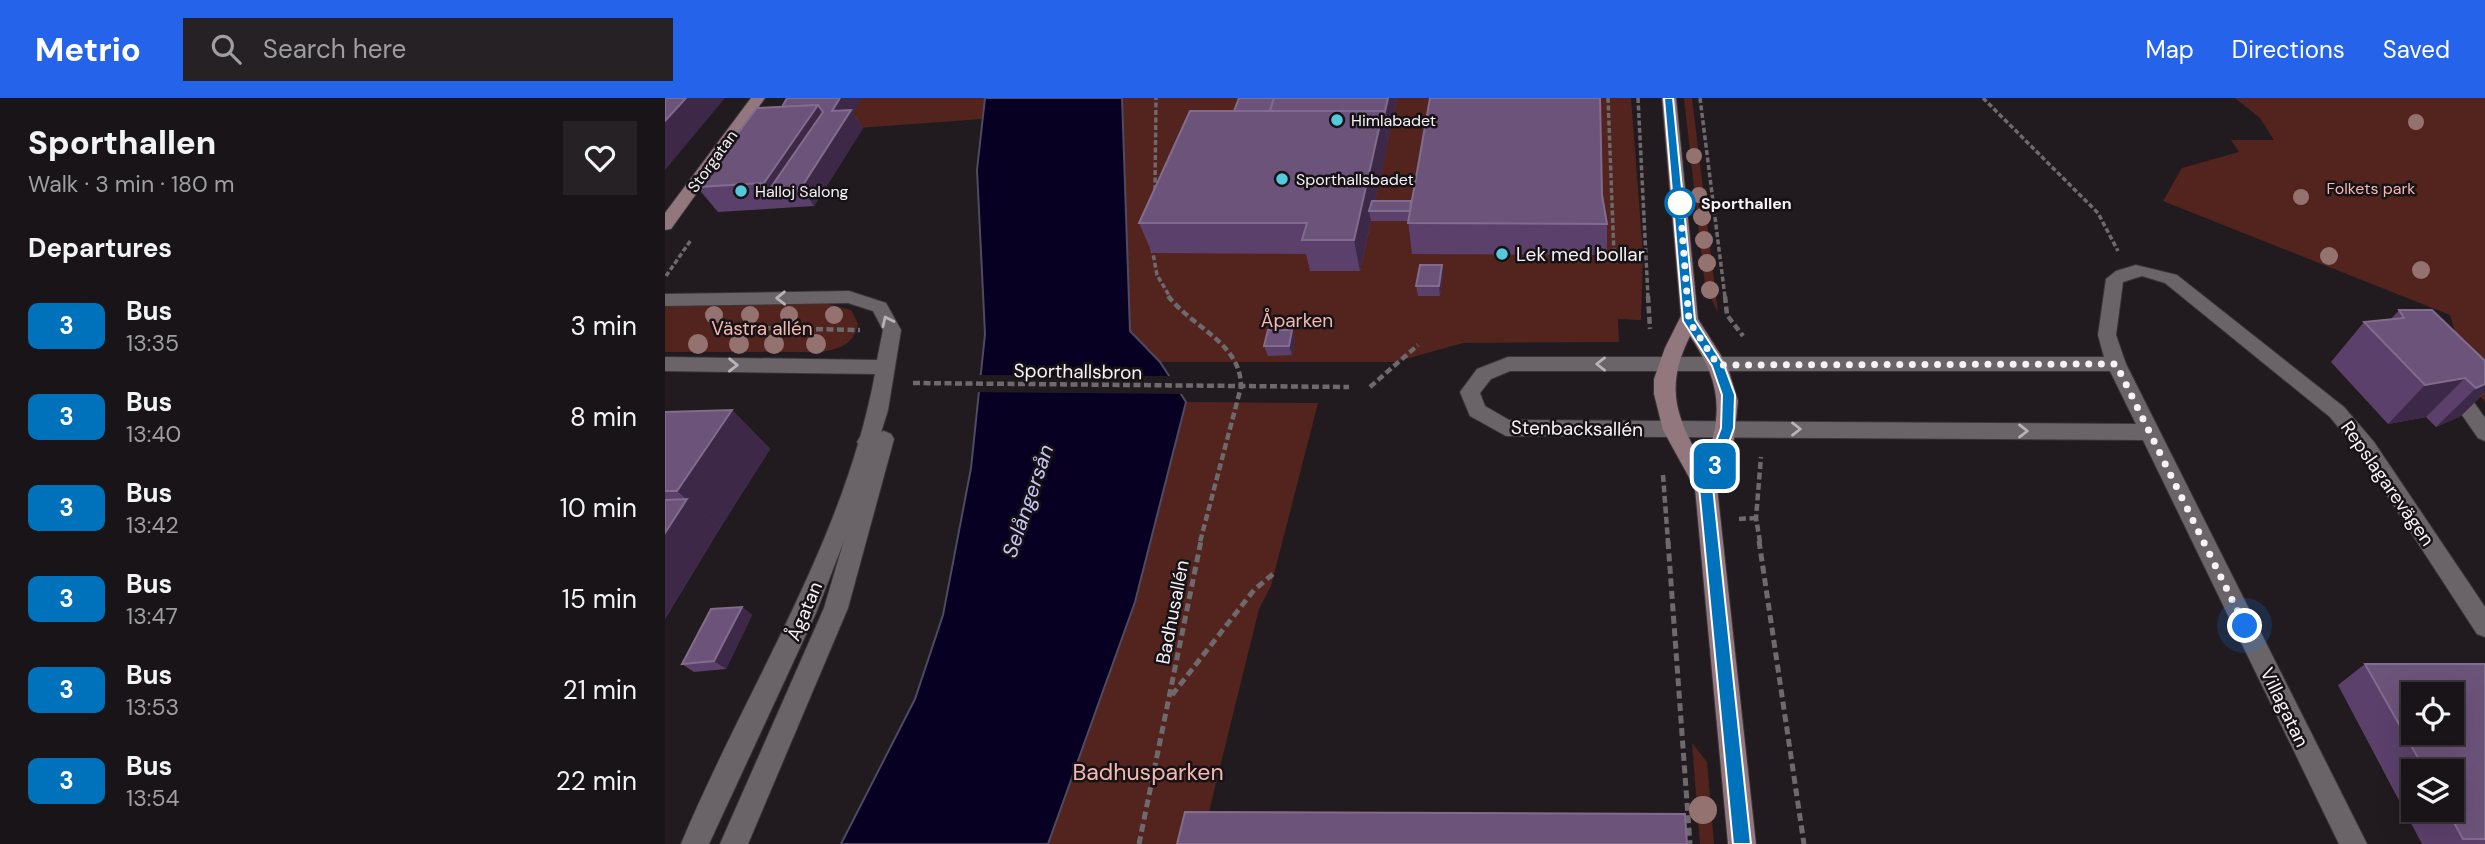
<!DOCTYPE html>
<meta charset="utf-8">
<style>
body{margin:0;font-family:"DM Sans",sans-serif;background:#262124;color:#f1f3f6;height:100vh;display:flex;flex-direction:column;font-size:26px;white-space:nowrap}
*{box-sizing:border-box;margin:0}
p{font-size:23px;color:#9f9ea1}
.icon{flex:none;width:38px;height:38px;fill:none;stroke:currentColor;stroke-width:2;stroke-linecap:round;stroke-linejoin:round}
.map{position:relative;flex:1;overflow:hidden}
.drawer{display:flex;flex-direction:column;background:#191417;width:665px}
.drawer>*{flex:none}
.badge{padding:0 14px;border-radius:10px;font-size:24px;line-height:46px}
.fabs{position:absolute;left:1736px;top:584px;display:grid;gap:14px}
.fabs a{display:grid;place-items:center;width:63px;height:63px;border-radius:0px;background:#191417;box-shadow:0 7px 28px #0002,0 0 0 2px #373336;font-size:35px}
.you{position:absolute;width:35px;height:35px;margin:-18px;border:5px solid #fff;border-radius:50%;background:#1a73e8;box-shadow:0 0 0 10px #1a73e833}
.map>.badge{position:absolute;translate:-50% -50%;box-shadow:0 0 0 4px #fff}
h2{padding:0 28px;font-size:26px;line-height:63px}
.round{display:grid;place-items:center;flex:none;width:74px;height:74px;border-radius:0px;background:#262124}
.overview{display:flex;align-items:center;justify-content:space-between;height:119px;padding:0 28px}
h1{font-size:33px;font-weight:800;line-height:52px}
ul{padding:0;list-style:none}
li{display:flex;align-items:center;gap:21px;height:91px;padding:0 28px}
li div{flex:1}
li b{display:block;font-size:26px}
li em{font-style:normal}
li .badge{min-width:77px;font-weight:700;text-align:center}
header{display:flex;align-items:center;gap:42px;box-sizing:border-box;height:98px;padding:0 35px;background:#2563eb;color:#fff}
header strong{font-size:33px}
nav{display:flex;gap:38px;margin-inline-start:auto;font-size:24px}
.search{width:490px;height:63px;background:#262124;display:flex;align-items:center;gap:18px;box-sizing:border-box;padding:0 24px;border-radius:0px;color:#9f9ea1;font-size:26px}
main{display:flex;flex:1;min-height:0}
.map>svg:first-child{display:block}
</style>
<header>
<strong>Metrio</strong>
<div class="search"><svg class="icon" aria-label="search" viewBox="0 0 24 24"><circle cx="10" cy="10" r="6"/><path d="M15 15l6 6"/></svg>Search here</div>
<nav><a>Map</a><a>Directions</a><a>Saved</a></nav>
</header>
<main>
<section class="drawer">
<div class="overview"><div><h1>Sporthallen</h1><p>Walk · 3 min · 180 m</p></div><a class="round"><svg class="icon" aria-label="heart" viewBox="0 0 24 24"><path d="M12 20l-8-8c-3-5 5-10 8-4 3-6 11-1 8 4z"/></svg></a></div>
<h2>Departures</h2>
<ul>
<li><span class="badge" style="background:#0072bc;color:#fff">3</span><div><b>Bus</b><p>13:35</p></div><em>3 min</em></li>
<li><span class="badge" style="background:#0072bc;color:#fff">3</span><div><b>Bus</b><p>13:40</p></div><em>8 min</em></li>
<li><span class="badge" style="background:#0072bc;color:#fff">3</span><div><b>Bus</b><p>13:42</p></div><em>10 min</em></li>
<li><span class="badge" style="background:#0072bc;color:#fff">3</span><div><b>Bus</b><p>13:47</p></div><em>15 min</em></li>
<li><span class="badge" style="background:#0072bc;color:#fff">3</span><div><b>Bus</b><p>13:53</p></div><em>21 min</em></li>
<li><span class="badge" style="background:#0072bc;color:#fff">3</span><div><b>Bus</b><p>13:54</p></div><em>22 min</em></li>
</ul>
</section>
<div class="map">
<svg width="1820" height="746" viewBox="0 0 1820 746">
<rect width="100%" height="100%" fill="#211b1f"/>
<g fill="#53241e">
<path d="M197,0H320L317,21L179,31Z"/>
<path d="M457,0H966L978,157L976,222L953,221L954,244L798,245L730,264H495L465,233Z"/>
<path d="M1019,0H1027L1053,215L1040,187Z"/>
<path d="M1570,0H1820V304L1807,289L1785,217L1498,103L1517,70L1574,54L1566,42H1609L1595,20Z"/>
<path d="M159,205L186,212L193,226C189,246 176,250 157,254H0V208Z"/>
<path d="M521,304L653,305L606,488L594,511L536,746H383L470,504Z"/>
<path d="M1027,645L1042,664L1049,746H1035Z"/>
</g>
<path fill="#070023" stroke="#4f4962" stroke-width="2" d="M320,0H457L465,233L495,264L521,304L470,504L383,746H176L250,601L278,517L306,370L320,236L312,72Z"/>
<path fill="#211b1f" d="M312,277L508,278L520,296L310,294Z"/>
<g fill="none" stroke-linecap="round" stroke-linejoin="round">
<g stroke="#393538" stroke-width="2">
<g id="lane">
<path d="M1787,281L1794,283L1820,320V343L1813,340L1777,288Z"/>
<path d="M219,333L226,336L229,341L183,510L83,746H55L159,510L206,351L195,349L192,344L195,339Z"/>
</g>
</g>
<g stroke="#393538" stroke-width="2">
<g id="street">
<path d="M1471,167L1512,177L1679,309L1709,344L1820,509V539L1812,536L1695,356L1665,319L1500,185L1477,178L1458,184L1451,237L1461,266L1702,746H1674L1478,342L841,338L805,318L795,294L812,271L843,259H1439L1433,237L1441,181L1451,173ZM845,273H1445L1471,326L844,322L820,308L815,295L826,281Z"/>
<path d="M184,193L221,205L236,232L223,312L196,399L151,515L44,746H16C81,590 179,444 210,276L0,273V259L212,262L218,232L208,213L183,205L0,208V196Z"/>
</g>
</g>
<g stroke="#393538" stroke-width="2">
<g id="secondary">
<path d="M86,0H100L6,131L0,132V115Z"/>
<path d="M997,0H1011L1033,221L1062,267L1073,303L1069,341L1052,389L1091,746H1063L1030,390L998,332L989,296V281L1000,250L1016,218ZM1025,238C1056,283 1059,316 1039,367C1011,320 999,290 1025,238Z"/>
</g>
</g>
<g stroke="#6e696c" stroke-width="3.5" stroke-dasharray="5 2.5" stroke-linecap="butt">
<path d="M943,0L949,157"/>
<path d="M973,0L983,199"/>
<path d="M1035,0L1060,199"/>
<path d="M1318,0L1433,115L1453,153"/>
<path d="M490,92L491,0"/>
<path d="M487,150L492,177L505,199"/>
<path d="M1,178L26,142"/>
</g>
<g stroke="#6e696c" stroke-width="4.5" stroke-dasharray="7 3.5" stroke-linecap="butt">
<path d="M503,198C529,231 576,245 576,289L535,444"/>
<path d="M983,198L985,231"/>
<path d="M1060,198L1062,217L1078,238"/>
<path d="M88,230L195,232"/>
<path d="M248,285L684,289"/>
<path d="M705,289L753,247"/>
<path d="M998,377L1003,444"/>
<path d="M1074,421L1091,420"/>
<path d="M1095,444L1091,420L1096,359"/>
</g>
<g stroke="#6e696c" stroke-width="5" stroke-dasharray="8 4.5" stroke-linecap="butt">
<path d="M1003,443L1025,746"/>
<path d="M1094,443L1139,746"/>
<path d="M507,597L589,492L608,476"/>
<path d="M474,746L536,443"/>
</g>
<use href="#lane" fill="#6a6468" fill-rule="evenodd"/>
<use href="#street" fill="#6a6468" fill-rule="evenodd"/>
<use href="#secondary" fill="#93777f" fill-rule="evenodd"/>
</g>
<g fill="#94726f">
<circle cx="1751" cy="24" r="8"/>
<circle cx="1029" cy="58" r="8"/>
<circle cx="1034" cy="97" r="8"/>
<circle cx="1636" cy="99" r="8"/>
<circle cx="1037" cy="119" r="9"/>
<circle cx="1039" cy="142" r="9"/>
<circle cx="1664" cy="158" r="9"/>
<circle cx="1042" cy="165" r="9"/>
<circle cx="1756" cy="172" r="9"/>
<circle cx="1045" cy="192" r="9"/>
<circle cx="49" cy="217" r="9"/>
<circle cx="85" cy="217" r="9"/>
<circle cx="124" cy="217" r="9"/>
<circle cx="169" cy="217" r="9"/>
<circle cx="33" cy="246" r="10"/>
<circle cx="74" cy="246" r="10"/>
<circle cx="109" cy="246" r="10"/>
<circle cx="151" cy="246" r="10"/>
<circle cx="1038" cy="712" r="14"/>
</g>
<g fill="#5b406b" fill-rule="evenodd">
<path d="M122,0H197L188,15L198,30L149,108L53,114L32,89L117,9Z"/>
<path d="M574,0H732L710,103H746L937,97L942,126V157L747,156L743,123H706L695,173H645L641,156L487,155L474,125L569,13Z"/>
<path d="M778,177L775,198H753L751,188Z"/>
<path d="M1734,212L1820,294L1796,318L1771,329L1761,319L1723,326L1666,264L1699,224L1726,221Z"/>
<path d="M627,232L630,241L627,257L603,258L599,248Z"/>
<path d="M67,312L105,351L55,430L0,521V314Z"/>
<path d="M77,509L87,517L61,571L29,574L17,566Z"/>
<path d="M1700,566H1820V746H1757L1673,587ZM1748,674H1787V712H1748Z"/>
</g>
<g fill="#3d2947">
<path d="M21,0H60L0,72V23Z"/>
<path d="M175,0H197L188,15L198,30L149,108L136,90L167,13Z"/>
<path d="M723,0H732L723,43L719,18Z"/>
<path d="M153,7L169,32L104,92L99,85Z"/>
<path d="M718,13L723,43L708,113H704L706,123L695,173L689,142Z"/>
<path d="M777,167L778,177L775,198L774,188Z"/>
<path d="M627,232L630,241L627,257L624,248Z"/>
<path d="M1800,280L1761,319L1723,326L1760,287Z"/>
<path d="M1820,286V294L1796,318L1771,329L1811,290Z"/>
<path d="M67,312L105,351L55,430L12,393Z"/>
<path d="M22,401L55,430L0,521V435Z"/>
<path d="M77,509L87,517L61,571L49,563Z"/>
</g>
<g fill="#6c537a" stroke="#816c8d" stroke-width="2" fill-rule="evenodd">
<path d="M0,0H21L0,23Z"/>
<path d="M122,0H175L167,13L186,12L136,90L104,92L158,14L153,7L117,9Z"/>
<path d="M574,0H609L605,13H569Z"/>
<path d="M609,0H723L719,18L718,13H605Z"/>
<path d="M765,0H935L937,97L942,126L743,125Z"/>
<path d="M153,7L99,85L32,89L92,10Z"/>
<path d="M525,13H718L689,142H637L642,125H474Z"/>
<path d="M707,103H746L745,113H704Z"/>
<path d="M755,167H777L774,188H751Z"/>
<path d="M1734,212H1767L1820,263V286L1811,290L1800,280L1760,287L1699,224L1739,220Z"/>
<path d="M603,232H627L624,248H599Z"/>
<path d="M67,312L12,393H0V314Z"/>
<path d="M22,401L0,435V402Z"/>
<path d="M77,509L49,563L17,566L46,511Z"/>
<path d="M1700,566H1820V741H1798L1782,712H1787V674H1761ZM1748,597H1787V635H1748Z"/>
<path d="M520,714L1020,716L1022,746H512Z"/>
</g>
<defs><path id="oneway-chevron" d="M-2-3.5L2.5 0L-2 3.5" fill="none" stroke-width="1.6" stroke-linecap="round" stroke-linejoin="round" transform="scale(1.75)"/></defs>
<g stroke="#b8b3b6">
<use href="#oneway-chevron" transform="translate(116 200) rotate(179)"/>
<use href="#oneway-chevron" transform="translate(222 223) rotate(-115)"/>
<use href="#oneway-chevron" transform="translate(936 266) rotate(-180)"/>
<use href="#oneway-chevron" transform="translate(68 267) rotate(1)"/>
<use href="#oneway-chevron" transform="translate(1131 331)"/>
<use href="#oneway-chevron" transform="translate(1358 333)"/>
</g>
<path fill="#0072bc" stroke="#fff" stroke-width="2" d="M999,0H1008L1030,222L1059,267L1070,297L1069,330L1048,389L1086,746H1068L1034,389L1056,330L1057,297L1047,268L1018,223Z"/>
<g fill="none" stroke-linecap="round" stroke-linejoin="round">
<path stroke="#f7f3f5" stroke-width="7" stroke-dasharray="0 12.6" d="M1015,105L1024,223L1053,267L1451,266L1580,528"/>
</g>
<g fill="#53cadc" stroke="#171216" stroke-width="2.5">
<circle cx="672" cy="22" r="7"/>
<circle cx="617" cy="81" r="7"/>
<circle cx="76" cy="93" r="7"/>
<circle cx="837" cy="156" r="7"/>
</g>
<circle fill="#fff" stroke="#0072bc" stroke-width="3.5" cx="1015" cy="105" r="14"/>
<g text-anchor="middle" stroke-width="5" stroke-linejoin="round" paint-order="stroke">
<g font-size="16" fill="#f7f3f5" stroke="#171216" text-anchor="start">
<text x="686" y="28">Himlabadet</text>
<text x="631" y="87">Sporthallsbadet</text>
<text x="90" y="99">Halloj Salong</text>
</g>
<g font-size="16" fill="#f7f3f5" stroke="#171216">
<text transform="translate(47 63) rotate(-54)" y="6">Storgatan</text>
</g>
<g font-size="16" fill="#f3b9b0" stroke="#171216">
<text x="1706" y="96">Folkets park</text>
</g>
<g font-size="16" font-weight="bold" fill="#f7f3f5" stroke="#171216" text-anchor="start">
<text x="1036" y="111">Sporthallen</text>
</g>
<g font-size="19" fill="#f7f3f5" stroke="#171216" text-anchor="start">
<text x="851" y="163">Lek med bollar</text>
</g>
<g font-size="19" fill="#f3b9b0" stroke="#171216">
<text x="632" y="229">Åparken</text>
<text x="97" y="237">Västra allén</text>
</g>
<g font-size="19" fill="#f7f3f5" stroke="#171216">
<text transform="translate(413 273) rotate(1)" y="7">Sporthallsbron</text>
<text transform="translate(912 330) rotate(1)" y="7">Stenbacksallén</text>
<text transform="translate(1723 385) rotate(55)" y="7">Repslagarevägen</text>
<text transform="translate(139 513) rotate(-67)" y="7">Ågatan</text>
<text transform="translate(507 514) rotate(-79)" y="7">Badhusallén</text>
<text transform="translate(1620 609) rotate(64)" y="7">Villagatan</text>
</g>
<g font-size="21" font-style="italic" fill="#c8c7f8" stroke="#171216">
<text transform="translate(363 403) rotate(-71)" y="7">Selångersån</text>
</g>
<g font-size="23" fill="#f3b9b0" stroke="#171216">
<text x="483" y="682">Badhusparken</text>
</g>
</g>
</svg>
<div class="fabs">
<a><svg class="icon" aria-label="locate" viewBox="0 0 24 24"><circle cx="12" cy="12" r="6"/><path d="M12 2v4M12 18v4M2 12h4M18 12h4"/></svg></a>
<a><svg class="icon" aria-label="layers" viewBox="0 0 24 24"><path d="M12 4l9 5-9 5-9-5zM3 14l9 5 9-5"/></svg></a>
</div>
<div class="you" style="left:1580px;top:528px"></div>
<b class="badge" style="left:1050px;top:368px;background:#0072bc;color:#fff">3</b>
</div>
</main>
